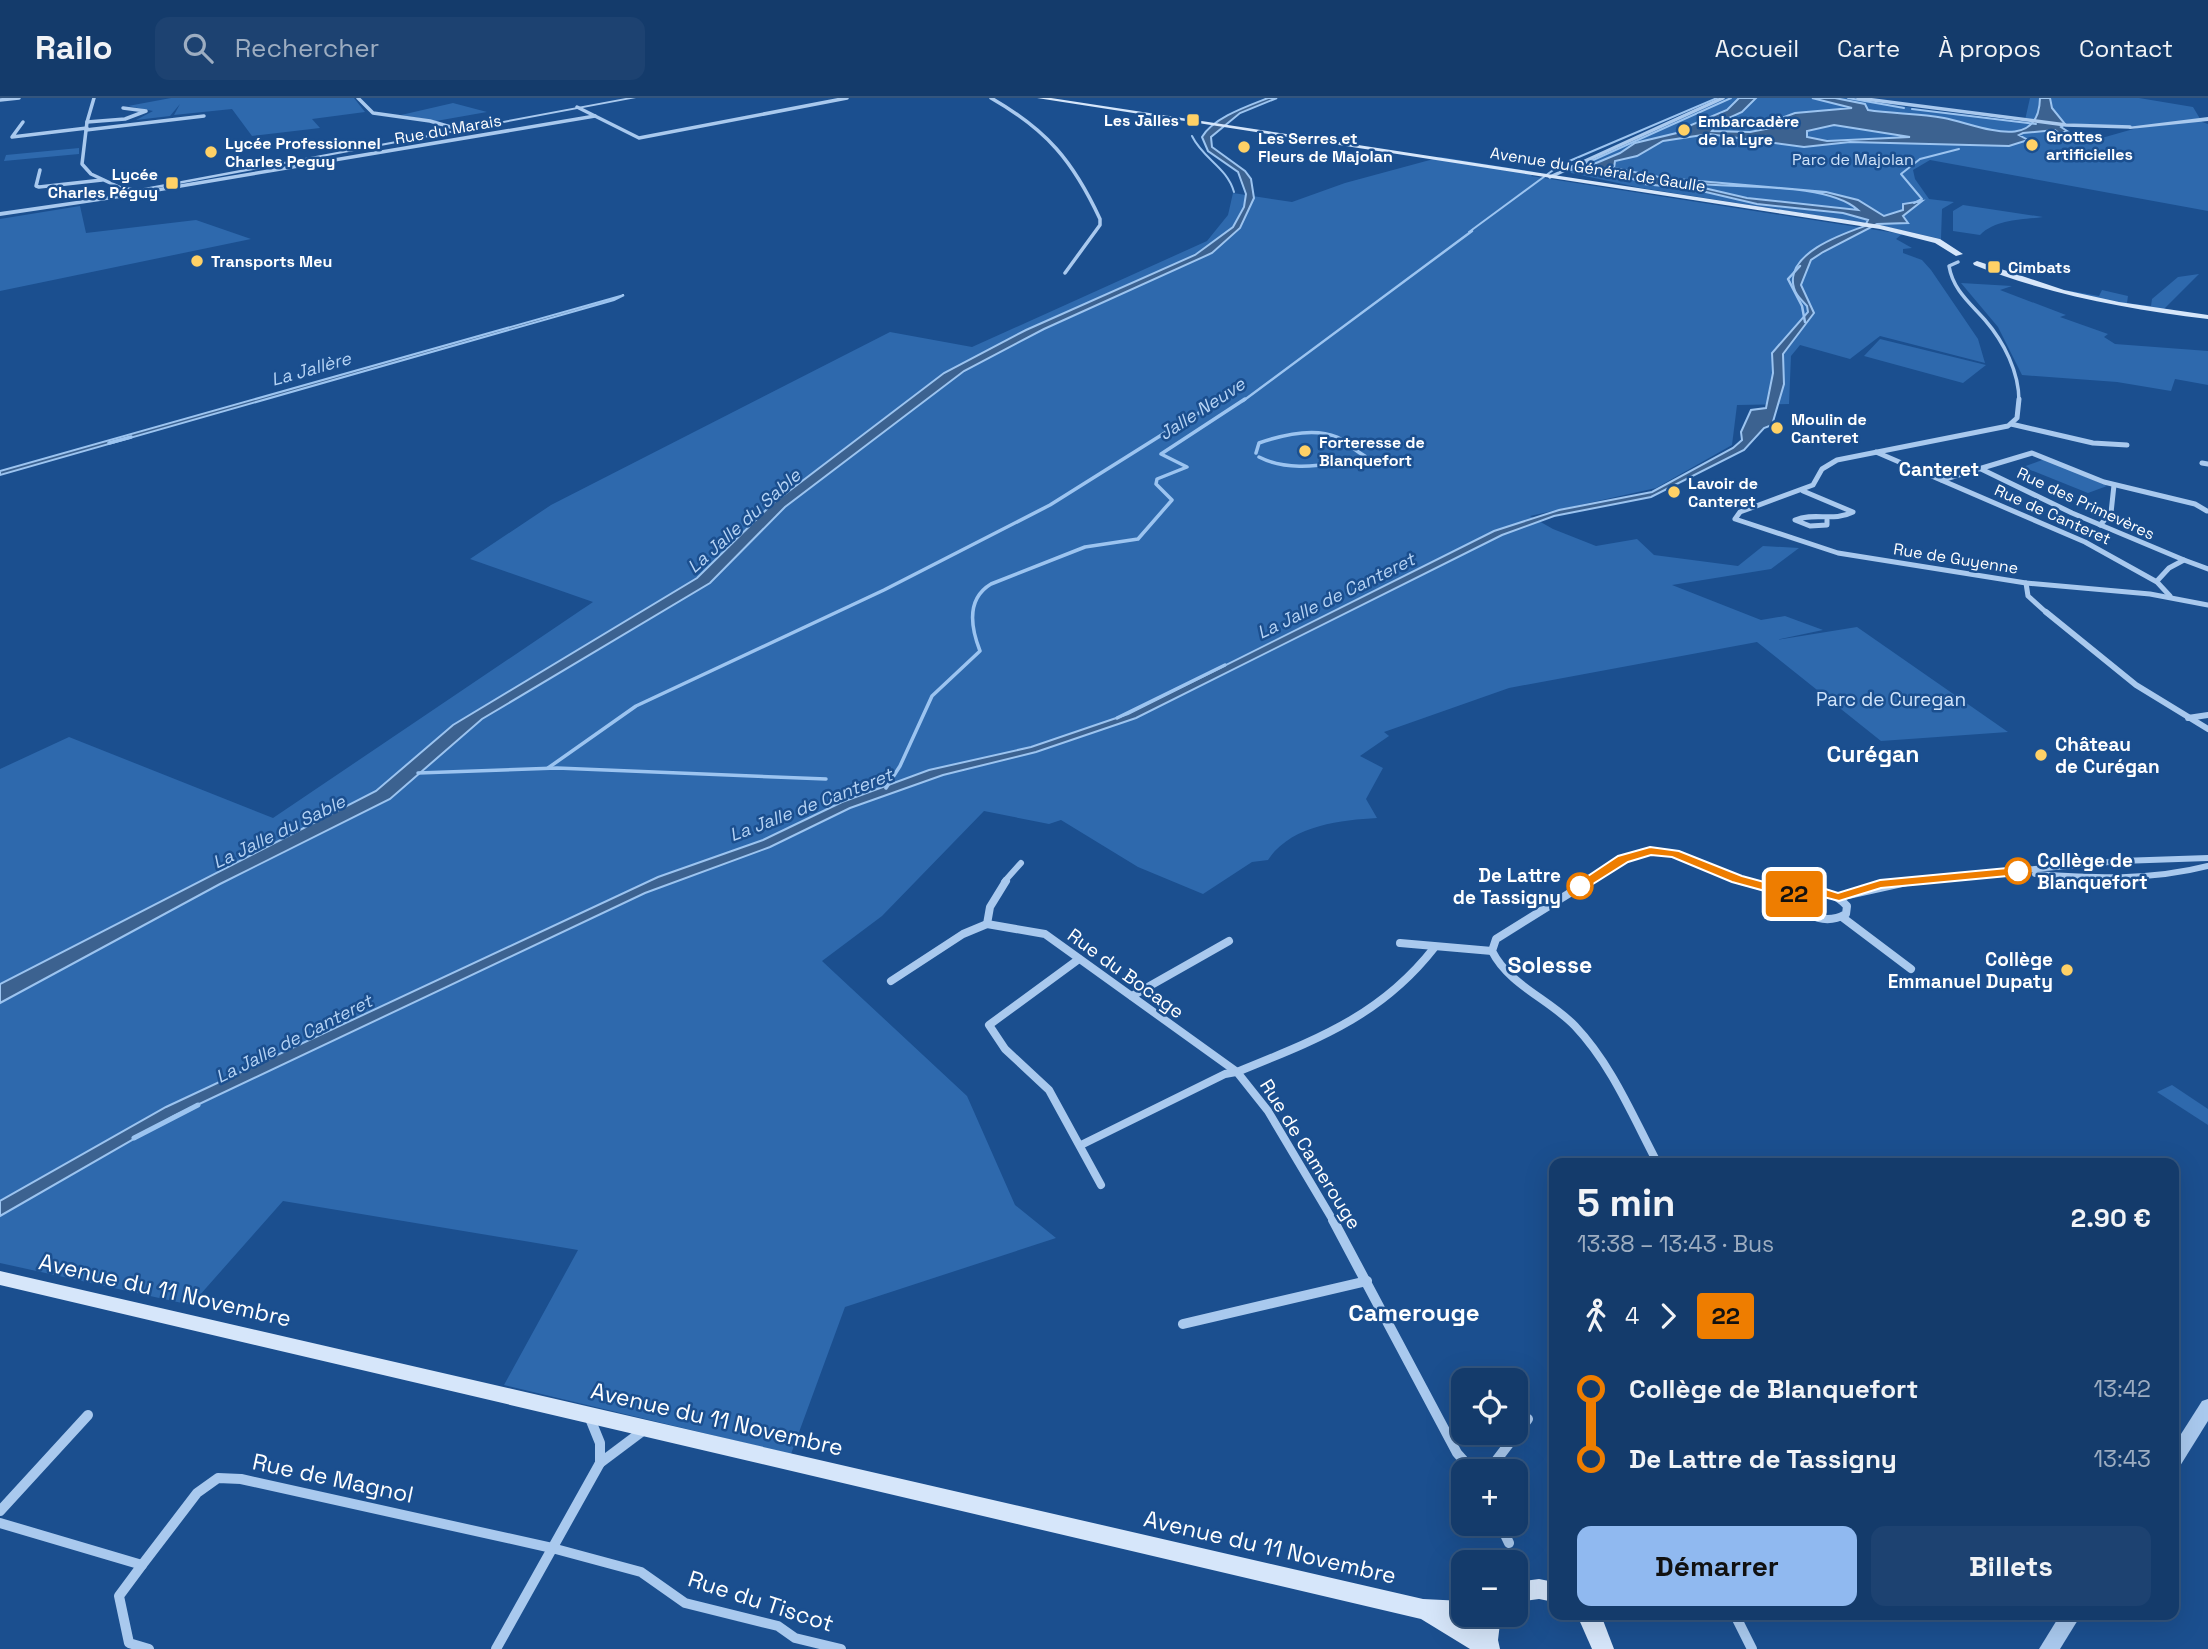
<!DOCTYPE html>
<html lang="fr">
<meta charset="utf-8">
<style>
body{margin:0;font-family:"Space Grotesk",sans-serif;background:#1d4271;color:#f1f3f6;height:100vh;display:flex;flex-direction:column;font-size:26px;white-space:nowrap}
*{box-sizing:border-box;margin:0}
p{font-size:23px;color:#9dadc1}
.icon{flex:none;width:38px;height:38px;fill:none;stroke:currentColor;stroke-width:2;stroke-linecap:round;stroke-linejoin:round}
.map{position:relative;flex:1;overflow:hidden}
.drawer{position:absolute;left:1549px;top:1060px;width:630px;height:462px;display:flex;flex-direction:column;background:#143b6b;border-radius:14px;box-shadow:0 7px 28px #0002,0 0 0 2px #33557e}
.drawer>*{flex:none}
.badge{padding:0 14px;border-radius:5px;font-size:24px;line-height:46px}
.buttons{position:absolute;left:1451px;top:1270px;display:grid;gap:14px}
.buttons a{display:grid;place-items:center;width:77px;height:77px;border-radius:14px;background:#143b6b;box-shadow:0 7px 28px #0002,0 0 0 2px #33557e;font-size:35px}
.map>.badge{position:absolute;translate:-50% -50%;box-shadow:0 0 0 4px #fff}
.legs{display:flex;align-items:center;gap:10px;height:77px;padding:0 28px;font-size:23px}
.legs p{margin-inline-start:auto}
.head{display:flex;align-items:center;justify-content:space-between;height:119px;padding:0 28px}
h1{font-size:38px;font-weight:700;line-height:52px}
.action{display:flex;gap:14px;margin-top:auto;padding:14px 28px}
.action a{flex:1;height:80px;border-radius:14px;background:#90b9f0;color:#111;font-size:28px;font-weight:700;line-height:80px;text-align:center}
.action a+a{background:#1d4271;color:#f1f3f6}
ul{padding:0 28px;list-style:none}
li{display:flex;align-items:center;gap:24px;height:70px;font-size:26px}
li i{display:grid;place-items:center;width:10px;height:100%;margin:0 9px;background:currentColor}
li i::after{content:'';width:18px;height:18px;margin:-9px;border:5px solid;border-radius:50%;background:#143b6b}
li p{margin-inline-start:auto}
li:first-child i{background:linear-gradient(#0000 50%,currentColor 0)}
li:last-child i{background:linear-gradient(currentColor 50%,#0000 0)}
header{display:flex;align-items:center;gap:42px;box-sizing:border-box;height:98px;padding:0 35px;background:#143b6b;border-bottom:2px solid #33557e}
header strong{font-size:33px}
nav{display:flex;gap:38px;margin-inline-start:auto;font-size:24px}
.search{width:490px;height:63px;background:#1d4271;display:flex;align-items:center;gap:18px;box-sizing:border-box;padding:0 24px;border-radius:14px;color:#9dadc1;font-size:26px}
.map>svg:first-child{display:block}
</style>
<header>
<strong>Railo</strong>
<div class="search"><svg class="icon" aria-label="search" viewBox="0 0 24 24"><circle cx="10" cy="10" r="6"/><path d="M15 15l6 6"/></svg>Rechercher</div>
<nav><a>Accueil</a><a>Carte</a><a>À propos</a><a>Contact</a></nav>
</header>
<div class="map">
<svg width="2208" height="1551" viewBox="0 0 2208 1551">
<rect width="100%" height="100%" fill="#1b4f8f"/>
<g fill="#2e69ad">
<path d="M171,0H354L365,14L312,21L320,30L252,38L232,11L174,17L180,6L170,18L136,22L153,13L128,8Z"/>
<path d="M1726,0H1854L1930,13L2055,27L2070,33V40L2091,43L2137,30L2025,22L2030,0H2139L2193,9L2202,24L2208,26V113L1930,62L1913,72L1915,81L1929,101L1954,104L1942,111L1941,141L1878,127L1641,90L1571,75L1570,71Z"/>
<path d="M453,5L487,14L436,23L401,17Z"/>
<path d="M79,50V56L4,63L6,57Z"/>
<path d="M1441,59L1536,74L1531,78L1902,136L1896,141L1912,150L1903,151V155L1922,162L1931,172L1978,241L1985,265L1880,238L1850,261L1800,247L1791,258L1789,306L1737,307L1732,347L1656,390L1530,418L1553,431L1596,448L1637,441L1654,457L1738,468L1763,448L1799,450L1771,471L1672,487L1761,522L1785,518L1823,532L1776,542L1857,529L2008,634L1881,643L1757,544L1509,590L1384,634L1389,638L1360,658L1383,670L1366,701L1377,720C1341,722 1291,727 1268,762L1252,764L1203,796L1138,769L1061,722L1049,726L984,713L882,818L822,863L967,998L1015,1107L1056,1140L845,1209L791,1356L504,1287L578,1152L283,1103L191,1207L0,1165V671L69,639L273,720L593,504L470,461L551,407L890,234L972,249L1207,143L1228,117L1233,95L1292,104L1345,85Z"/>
<path d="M1963,107L2043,119C2022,122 1996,121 1980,137L1953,133V113Z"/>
<path d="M80,108L86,135L196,122L251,141L0,193V121Z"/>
<path d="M2199,176L2164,211L2115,206L2065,192L2099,198L2102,192L2128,198L2127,205L2151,208L2152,201L2178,179Z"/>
<path d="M1961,185L2012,188L2000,192L2066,217L2060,219L2108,236L2104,239L2115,246L2208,253V287L2175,281L2171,293L2117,284L2022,277L1998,229Z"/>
<path d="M1880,241L1986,267L1963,285L1864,258Z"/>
<path d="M2045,361L2107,388L2088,395L2023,369Z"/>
<path d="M2172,987L2208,1011V1027L2157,994Z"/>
</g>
<g fill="#3c6290" stroke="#9cc4f0" stroke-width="2" fill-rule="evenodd">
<path d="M1268,0H1277L1240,15L1211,39L1212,49L1245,73L1251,81L1254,100L1240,130L1212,155L1044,231L964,273L785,409L710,485L482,621L390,701L220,786L0,905V886L376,693L453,627L697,480L772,406L944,275L1026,232L1195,157L1233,129L1244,109L1246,96L1238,74L1208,53L1202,39C1213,20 1245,9 1268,0Z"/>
<path d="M1739,0H1756L1742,14L1718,25L1712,33L1750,34L1781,28L1784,19L1795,15L1852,10L1812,0H1835L1865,6L1868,12C1893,16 1919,15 1944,20C1977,26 2039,57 2040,0H2050L2052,10L2065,26L2061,29L2067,33L2060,36L2055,32L2023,35L2019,37L2028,42L2009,48L1850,44L1804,49L1709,36L1663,43L1637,58L1615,63L1614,70L1664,80L1826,94L1858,102L1884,118L1903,112V106L1922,103L1903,118L1908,125L1877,126L1823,154L1811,162L1801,187L1814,215L1783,256L1784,286L1772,327L1764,330L1744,352L1651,399L1554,418L1502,437L1136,620L1036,654L943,677L850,710L770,749L645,795L174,1018L0,1118V1103L166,1009L658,779L763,742L842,704L929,672L1031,649L1128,616L1494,433L1559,412L1652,394L1733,350L1742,342L1741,334L1751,312L1766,310L1773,275L1772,255L1808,214L1807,208C1802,202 1796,198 1794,190C1784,156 1842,136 1865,128L1868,122L1843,115L1757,106L1693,91L1644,86L1617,74L1589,68L1620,55L1635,45L1685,33L1691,27L1727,12ZM1834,27L1910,39L1827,43L1807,39V33ZM1702,86C1743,90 1828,85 1858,112L1747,100L1691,87Z"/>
<path d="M624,197L614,202L0,377V373Z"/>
</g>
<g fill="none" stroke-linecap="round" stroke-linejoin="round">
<g stroke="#9cc4f0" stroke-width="2">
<path d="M1848,0L1904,10"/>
<path d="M1912,11L2036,26"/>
<path d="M1192,38C1203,61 1227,69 1234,94"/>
<path d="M1571,72L1731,0"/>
<path d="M1914,105L1922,101L1901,76L1920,61L1959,51"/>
<path d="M1469,134L1560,67L1717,0"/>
</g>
<g stroke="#9cc4f0" stroke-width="2.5">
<path d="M1800,168L1788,181L1802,208L1805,224"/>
<path d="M1243,303L1472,133"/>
</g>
<g stroke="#9cc4f0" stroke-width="3.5">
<path d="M1195,317L1206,311"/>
<path d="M109,345L131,339"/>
<path d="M1256,355L1259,345C1282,337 1313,329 1337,339C1347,344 1355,353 1365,358L1360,363C1327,366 1290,375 1259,359"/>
<path d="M1117,620L1225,567"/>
<path d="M548,670L636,608L884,492L1050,407L1187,321"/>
<path d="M418,675L557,670L826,681"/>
<path d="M886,690L900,668L932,598L980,553C971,530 966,501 991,486L1085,449L1138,441L1172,402L1156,386L1157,381L1187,369L1161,356L1245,301"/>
</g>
<path stroke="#9cc4f0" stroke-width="5" d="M134,1040L198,1007"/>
<g stroke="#a9c9ee" stroke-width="3.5">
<path d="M94,0L87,24L82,66L91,76L121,90"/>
<path d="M358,0L373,15L430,23L461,32"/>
<path d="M991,0C1047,32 1073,63 1100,121V127L1065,175"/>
<path d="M1858,0L2066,27L2130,29"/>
<path d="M0,2L19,0"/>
<path d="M577,9L639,40L847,0"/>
<path d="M23,24L12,39L87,30"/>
<path d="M87,24L125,21L146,13L123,10"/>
<path d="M86,32L204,18"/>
<path d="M40,72L36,88L39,89L102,82"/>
<path d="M1550,79L1723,0"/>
<path d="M120,93L121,90L134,92"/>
<path d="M139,95L595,18"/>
<path d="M1958,164L1949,168C1953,192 1970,205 1985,222C2004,244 2019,274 2019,303"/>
</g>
<g stroke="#a9c9ee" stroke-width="5">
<path d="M2019,301L2017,320L2008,328L1837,362L1822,371L1813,387L1740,414L1735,421L1838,455L2026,485L2028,498L2048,516"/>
<path d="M2011,326L2093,345L2127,347"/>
<path d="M1876,354L2085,444L2157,484L2170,498"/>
<path d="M2202,365L2208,366"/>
<path d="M1979,370L2072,415L2184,462"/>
<path d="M1942,382L2032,355L2104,384L2195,406L2207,413"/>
<path d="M1803,393L1853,414C1834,424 1814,414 1795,422L1810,428L1827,427V422"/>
<path d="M2100,427L2111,415L2114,387"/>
<path d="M2157,483L2169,470L2184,462L2208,471"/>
<path d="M2026,485L2150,496L2208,507"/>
</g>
<g stroke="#a9c9ee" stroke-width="6">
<path d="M2046,514L2136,587L2208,631"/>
<path d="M2188,620L2208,617"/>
<path d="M2035,776C2094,780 2150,783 2208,768"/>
<path d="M1004,784L1021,765"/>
<path d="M1586,784C1598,777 1610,768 1623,761C1665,740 1707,772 1747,784"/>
<path d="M1895,784L2120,763L2208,760"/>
</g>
<g stroke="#a9c9ee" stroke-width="8">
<path d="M1006,783L990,809L987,826L1045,836L1237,974"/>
<path d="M1589,783L1496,841L1492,853C1509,887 1549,901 1575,928C1612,967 1633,1019 1658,1066"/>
<path d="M1741,783L1798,798"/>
<path d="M1808,793C1824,793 1836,796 1847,808L1846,816C1828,826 1806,821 1797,802Z"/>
<path d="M1839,799L1911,783"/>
<path d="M1842,819L1911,871"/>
<path d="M1400,845L1492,853"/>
<path d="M1079,861L989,927L1005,951L1049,992L1101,1087"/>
<path d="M891,883L963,836L987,826"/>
<path d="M1132,898L1229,843"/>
<path d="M1081,1047L1225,976L1236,974"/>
<path d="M1334,1124L1268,1013L1237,974C1315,942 1380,919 1434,850"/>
</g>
<g stroke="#a9c9ee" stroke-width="10">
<path d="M1333,1122L1457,1355L1474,1374"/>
<path d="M1183,1226L1367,1183"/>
<path d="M600,1365L644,1332"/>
<path d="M1474,1373L1495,1364L1528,1321"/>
<path d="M0,1413L88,1317"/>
<path d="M0,1425L142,1467L197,1395L218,1380L241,1381L552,1450L641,1474L685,1505L778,1528L795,1540L841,1551"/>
<path d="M1500,1426L1509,1445"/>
<path d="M142,1467L119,1498L129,1545L149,1551"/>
<path d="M1735,1517L1752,1551"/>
<path d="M496,1551L600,1365V1345L589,1318"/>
</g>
<g fill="#a9c9ee" fill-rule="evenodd">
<path d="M626,0H636L136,94L133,92Z"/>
<path d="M2208,19V23L2130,31L2127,29Z"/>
<path d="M125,96L127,99L0,118V114Z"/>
<path d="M2208,1301V1323L2180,1368L2174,1370V1347L2202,1303Z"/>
<path d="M2060,1517H2081L2060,1551H2039Z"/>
</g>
<g fill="#d6e6fa" fill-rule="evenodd">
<path d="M1037,0H1051L1880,127L1940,141L1963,156L1956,158L1935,145L1880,131Z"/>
<path d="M1977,163L2064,192L2119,204L2208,217V221C2127,211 2050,197 1974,167L1973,165Z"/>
<path d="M0,1173L1423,1501L1463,1503V1517H1472L1464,1523L1477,1531L1479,1517H1501L1498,1542L1500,1551H1470L1421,1521L0,1187Z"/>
<path d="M1539,1481L1554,1484V1504L1539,1501L1516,1504V1484Z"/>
<path d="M1577,1517H1601L1614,1551H1592Z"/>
</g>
</g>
<path fill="#ee7d00" stroke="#fff" stroke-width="2" d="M1650,749L1679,753L1742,778L1798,793L1816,788L1838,795L1880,782L2018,769L2024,773L2018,777L1881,790L1839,803L1816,797L1798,802L1732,784L1672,759L1651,757L1628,764L1585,791L1573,788L1618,758Z"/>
<g fill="#ffd166" stroke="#1b4f8f" stroke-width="2.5">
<rect x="1186" y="15" width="14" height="14" rx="3.5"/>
<circle cx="1684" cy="32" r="7"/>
<circle cx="2032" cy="47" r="7"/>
<circle cx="1244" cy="49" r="7"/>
<circle cx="211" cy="54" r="7"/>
<rect x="165" y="78" width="14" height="14" rx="3.5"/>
<circle cx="197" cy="163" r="7"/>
<rect x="1987" y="162" width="14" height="14" rx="3.5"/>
<circle cx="1777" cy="330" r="7"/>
<circle cx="1305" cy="353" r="7"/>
<circle cx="1674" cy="394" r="7"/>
<circle cx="2041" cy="657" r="7"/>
<circle cx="2067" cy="872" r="7"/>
</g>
<g fill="#fff" stroke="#ee7d00" stroke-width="3.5">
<circle cx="2018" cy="773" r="12"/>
<circle cx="1580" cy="788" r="12"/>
</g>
<g text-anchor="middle" stroke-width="5" stroke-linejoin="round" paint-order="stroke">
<g font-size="16" font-weight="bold" fill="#fff" stroke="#1b4f8f" text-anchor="start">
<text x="1179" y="28" text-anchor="end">Les Jalles</text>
<text x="1698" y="29">Embarcadère<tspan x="1698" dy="18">de la Lyre</tspan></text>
<text x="2046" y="44">Grottes<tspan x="2046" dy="18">artificielles</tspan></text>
<text x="1258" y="46">Les Serres et<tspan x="1258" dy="18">Fleurs de Majolan</tspan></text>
<text x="225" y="51">Lycée Professionnel<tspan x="225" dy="18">Charles Peguy</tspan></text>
<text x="158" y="82" text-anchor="end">Lycée<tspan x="158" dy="18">Charles Péguy</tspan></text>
<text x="211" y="169">Transports Meu</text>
<text x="2008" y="175">Cimbats</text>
<text x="1791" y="327">Moulin de<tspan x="1791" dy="18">Canteret</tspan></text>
<text x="1319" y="350">Forteresse de<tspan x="1319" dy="18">Blanquefort</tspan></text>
<text x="1688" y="391">Lavoir de<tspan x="1688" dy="18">Canteret</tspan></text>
</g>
<g font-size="16" fill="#fff" stroke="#1b4f8f">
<text transform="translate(448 31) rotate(-10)" y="6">Rue du Marais</text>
<text transform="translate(1598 71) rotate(9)" y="6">Avenue du Général de Gaulle</text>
<text transform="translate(2086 405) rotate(25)" y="6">Rue des Primevères</text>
<text transform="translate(2053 416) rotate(24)" y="6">Rue de Canteret</text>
<text transform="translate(1956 460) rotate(9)" y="6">Rue de Guyenne</text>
</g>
<g font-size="16" fill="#cfe3fa" stroke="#1b4f8f">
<text x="1853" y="67">Parc de Majolan</text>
</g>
<g font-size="18" font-style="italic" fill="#b5d3f5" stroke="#1b4f8f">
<text transform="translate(311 271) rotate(-16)" y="6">La Jallère</text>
<text transform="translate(1202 311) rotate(-33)" y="6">Jalle Neuve</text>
<text transform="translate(744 423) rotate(-42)" y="6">La Jalle du Sable</text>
<text transform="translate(1336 498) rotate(-26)" y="6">La Jalle de Canteret</text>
<text transform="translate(811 707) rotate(-21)" y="6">La Jalle de Canteret</text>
<text transform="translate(279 734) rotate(-26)" y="6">La Jalle du Sable</text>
<text transform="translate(294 941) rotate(-27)" y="6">La Jalle de Canteret</text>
</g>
<g font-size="19" font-weight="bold" fill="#fff" stroke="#1b4f8f">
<text x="1939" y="378">Canteret</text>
</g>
<g font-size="19" fill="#cfe3fa" stroke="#1b4f8f">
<text x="1891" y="608">Parc de Curegan</text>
</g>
<g font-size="19" font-weight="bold" fill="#fff" stroke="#1b4f8f" text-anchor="start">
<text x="2055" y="653">Château<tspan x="2055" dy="22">de Curégan</tspan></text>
<text x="2053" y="868" text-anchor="end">Collège<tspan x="2053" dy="22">Emmanuel Dupaty</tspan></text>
</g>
<g font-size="19" font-weight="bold" fill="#fff" stroke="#1b4f8f" text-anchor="start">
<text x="2037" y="769">Collège de<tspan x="2037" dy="22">Blanquefort</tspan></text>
<text x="1561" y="784" text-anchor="end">De Lattre<tspan x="1561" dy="22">de Tassigny</tspan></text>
</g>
<g font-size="19" fill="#fff" stroke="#1b4f8f">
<text transform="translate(1126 875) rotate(36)" y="7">Rue du Bocage</text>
<text transform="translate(1311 1056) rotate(58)" y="7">Rue de Camerouge</text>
</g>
<g font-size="23" font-weight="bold" fill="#fff" stroke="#1b4f8f">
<text x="1873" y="664">Curégan</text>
<text x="1550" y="875">Solesse</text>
</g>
<g font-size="23" fill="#fff" stroke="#1b4f8f">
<text transform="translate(165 1192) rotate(13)" y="8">Avenue du 11 Novembre</text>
<text transform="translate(717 1321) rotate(13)" y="8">Avenue du 11 Novembre</text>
<text transform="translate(333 1380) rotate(12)" y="8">Rue de Magnol</text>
<text transform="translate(1270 1449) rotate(13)" y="8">Avenue du 11 Novembre</text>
<text transform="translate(761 1503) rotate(18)" y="8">Rue du Tiscot</text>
</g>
<g font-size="24" font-weight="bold" fill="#fff" stroke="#1b4f8f">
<text x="1414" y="1223">Camerouge</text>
</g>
</g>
</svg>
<div class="buttons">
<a><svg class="icon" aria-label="locate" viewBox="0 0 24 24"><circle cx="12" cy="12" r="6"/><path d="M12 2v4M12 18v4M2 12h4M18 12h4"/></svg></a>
<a>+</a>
<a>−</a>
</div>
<b class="badge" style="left:1794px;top:796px;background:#ee7d00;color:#111">22</b>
<section class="drawer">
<div class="head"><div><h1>5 min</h1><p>13:38 – 13:43 · Bus</p></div><b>2.90 €</b></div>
<div class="legs"><svg class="icon" aria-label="walk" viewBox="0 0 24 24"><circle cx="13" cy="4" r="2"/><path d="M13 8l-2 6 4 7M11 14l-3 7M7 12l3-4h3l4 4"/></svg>4<svg class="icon" aria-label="forward" viewBox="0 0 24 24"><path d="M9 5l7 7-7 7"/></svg><b class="badge" style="background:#ee7d00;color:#111">22</b></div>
<ul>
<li><i style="color:#ee7d00"></i><b>Collège de Blanquefort</b><p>13:42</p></li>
<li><i style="color:#ee7d00"></i><b>De Lattre de Tassigny</b><p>13:43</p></li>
</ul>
<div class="action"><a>Démarrer</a><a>Billets</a></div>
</section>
</div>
